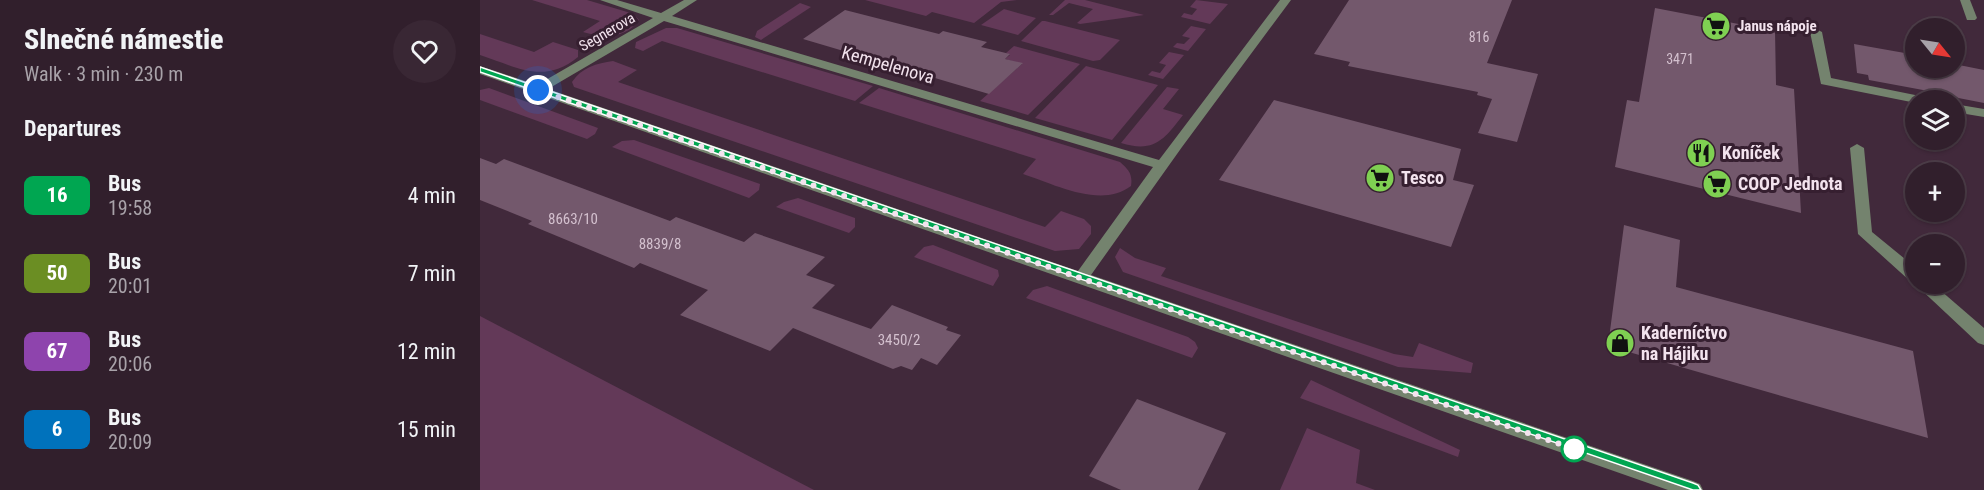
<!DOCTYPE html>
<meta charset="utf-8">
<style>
body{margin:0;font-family:"Roboto Condensed",sans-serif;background:#392734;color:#f1f3f6;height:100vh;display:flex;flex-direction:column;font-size:22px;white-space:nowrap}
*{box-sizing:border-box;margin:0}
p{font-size:20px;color:#a8a2a9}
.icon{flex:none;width:33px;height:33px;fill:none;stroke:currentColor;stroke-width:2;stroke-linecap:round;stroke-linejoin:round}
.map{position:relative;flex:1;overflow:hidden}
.sheet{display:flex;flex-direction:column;background:#311f2c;width:480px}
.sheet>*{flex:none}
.badge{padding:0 12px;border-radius:9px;font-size:21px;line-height:39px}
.needle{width:39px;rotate:120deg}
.fabs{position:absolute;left:1425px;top:18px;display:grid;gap:12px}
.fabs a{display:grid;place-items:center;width:60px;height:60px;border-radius:50%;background:#311f2c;box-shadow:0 2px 4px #0004,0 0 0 2px #4c3d48;font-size:30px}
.you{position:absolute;width:30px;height:30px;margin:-15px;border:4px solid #fff;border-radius:50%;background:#1a73e8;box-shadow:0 0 0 9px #1a73e833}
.map>.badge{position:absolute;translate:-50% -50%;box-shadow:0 0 0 3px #fff}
h2{padding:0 24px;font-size:22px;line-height:54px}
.round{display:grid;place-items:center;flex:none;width:63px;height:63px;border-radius:32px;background:#392734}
.summary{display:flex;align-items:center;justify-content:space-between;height:102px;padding:0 24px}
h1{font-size:28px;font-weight:800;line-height:45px}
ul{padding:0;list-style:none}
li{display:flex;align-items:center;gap:18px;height:78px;padding:0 24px}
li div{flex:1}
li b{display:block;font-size:22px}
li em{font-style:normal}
li .badge{min-width:66px;font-weight:700;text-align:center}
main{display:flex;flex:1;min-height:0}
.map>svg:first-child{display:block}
</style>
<main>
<section class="sheet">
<div class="summary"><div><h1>Slnečné námestie</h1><p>Walk · 3 min · 230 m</p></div><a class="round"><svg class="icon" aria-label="heart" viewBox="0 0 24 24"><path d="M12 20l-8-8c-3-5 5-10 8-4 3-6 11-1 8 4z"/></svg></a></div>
<h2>Departures</h2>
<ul>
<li><span class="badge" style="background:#00a651;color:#fff">16</span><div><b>Bus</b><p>19:58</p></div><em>4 min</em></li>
<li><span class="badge" style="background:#6b8e23;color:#fff">50</span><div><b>Bus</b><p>20:01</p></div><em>7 min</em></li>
<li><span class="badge" style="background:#8e44ad;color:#fff">67</span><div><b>Bus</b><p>20:06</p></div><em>12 min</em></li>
<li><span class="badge" style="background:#0072bc;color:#fff">6</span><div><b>Bus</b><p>20:09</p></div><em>15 min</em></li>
</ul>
</section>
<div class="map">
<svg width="1504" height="490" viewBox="0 0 1504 490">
<rect width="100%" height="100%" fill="#41293b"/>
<g fill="#633958">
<path d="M52,0H107L154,14L159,20C146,39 122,38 103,32L120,21Z"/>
<path d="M385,0H537L521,2L494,23L452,12L446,16Z"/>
<path d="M585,0H605L664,15L600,24L597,23L613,9L589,3L573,15H569Z"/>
<path d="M716,0L748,4L730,24L701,17L704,13L712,15L717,9L710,7Z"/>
<path d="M320,3L331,7L281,40L275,37L277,31Z"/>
<path d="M524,9L556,18L538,35L501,25Z"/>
<path d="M562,21H565L640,40L620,60L613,61L541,41Z"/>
<path d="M711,26L726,29L708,51L693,47L697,43L704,44L710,38L702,36Z"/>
<path d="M186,28H197L393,86L375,101L182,41L163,51L155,48L156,42Z"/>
<path d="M0,34L54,52L73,42L98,50V57C64,85 37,67 0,55Z"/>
<path d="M534,46L600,64L548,115L500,101L542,64L525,59L530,55L526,53Z"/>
<path d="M689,52L704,55L683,79L668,75L672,71L680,73L686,65L679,63Z"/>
<path d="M133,61L157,70L138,82L565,227L581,211L604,219L611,226V234L599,249L575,251L94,87L92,82C101,68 117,63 133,61Z"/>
<path d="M606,66L678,85L632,140L555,118Z"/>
<path d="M687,87L699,89L683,109L703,115C684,140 674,153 641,143Z"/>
<path d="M9,88L118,128L115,134L107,139L0,100V90Z"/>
<path d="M399,88L640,162C648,169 653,174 651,186C621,209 574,184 543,174L556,159L379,103Z"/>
<path d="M154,140L280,184L279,190L269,198L132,147L142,141Z"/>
<path d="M318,198L375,218V227L369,233L296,207L304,202Z"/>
<path d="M453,245L518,270L519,276L513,286L434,257L444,247Z"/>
<path d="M640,248L655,258L686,268L681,276L914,354L933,357L939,343L993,363L991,373L918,367L643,272L635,257Z"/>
<path d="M567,286L708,337L715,342L718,348L712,358L546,298L553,290Z"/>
<path d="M0,316L334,490H0Z"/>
<path d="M831,380L980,450L978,457L820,398Z"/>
<path d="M827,428L880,450L876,483L895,490H800Z"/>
</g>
<g fill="#73586c">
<path d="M869,0H1032L1007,63L1058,74L1037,142L998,133L1012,99L997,95L998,92L868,66L870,62L834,54Z"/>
<path d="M1175,8L1295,31L1296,85L1314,89L1321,213L1135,167L1147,100L1159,102Z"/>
<path d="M365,10L459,34L463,31L507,42L501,47L530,54L525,59L543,63L509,94L323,39Z"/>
<path d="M1374,44L1436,55V68H1474V64L1504,70V103L1458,94L1456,96L1443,90L1389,80L1388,75L1377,73Z"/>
<path d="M794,100L981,149L973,180L994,185L971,247L739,180Z"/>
<path d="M0,158L16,164L24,159L190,221L196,217L264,242L275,233L345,257L326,275L355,285L332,308L391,329L412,305L468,327L466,330L481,335L457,365L441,358L432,370L421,366L413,369L313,328L290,351L200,315L228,290L160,263L154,268L48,224L52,221L0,200Z"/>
<path d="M1144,225L1200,240L1196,287L1433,351L1448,438L1128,346Z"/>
<path d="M657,399L746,433L718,490H641L609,476Z"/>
</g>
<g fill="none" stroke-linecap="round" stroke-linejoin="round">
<g fill="#74836e" fill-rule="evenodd">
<path d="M120,0H137L181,13L204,0H217L192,16L679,160L800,0H811L702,147L611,275L1213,481L1220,484L1223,490H1188L0,74V66L57,85L173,18ZM184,21L673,167L598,271L68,89Z"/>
<path d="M1480,0H1490L1497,18L1495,20H1487Z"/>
<path d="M1336,29L1342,32L1351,78L1440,96L1446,100H1436V103L1341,84L1330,32Z"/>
<path d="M1474,104L1504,109V117L1474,112Z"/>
<path d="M1377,144L1384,148L1392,232L1436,268V283L1430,281L1378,234L1370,148Z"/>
<path d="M1435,284H1453L1504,328V345L1498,343Z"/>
</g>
</g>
<path fill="#00a651" stroke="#fff" stroke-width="1.5" d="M0,67L1213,483L1218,485L1221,490H1213L0,72Z"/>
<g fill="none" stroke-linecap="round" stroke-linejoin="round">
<path stroke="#f3e3ee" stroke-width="6" stroke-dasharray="0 10.8" d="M58,90L1094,449"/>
</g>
<defs>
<g id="supermarket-disc" transform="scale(1.5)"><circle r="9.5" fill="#7fd052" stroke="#361f30"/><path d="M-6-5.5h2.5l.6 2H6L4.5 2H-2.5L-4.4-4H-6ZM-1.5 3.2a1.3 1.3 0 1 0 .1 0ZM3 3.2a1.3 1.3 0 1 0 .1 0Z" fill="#111"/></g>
<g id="restaurant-disc" transform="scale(1.5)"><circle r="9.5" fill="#7fd052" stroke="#361f30"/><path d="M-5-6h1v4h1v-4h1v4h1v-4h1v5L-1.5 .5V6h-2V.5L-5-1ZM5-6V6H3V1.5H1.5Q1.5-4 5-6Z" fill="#111"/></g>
<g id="shop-disc" transform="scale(1.5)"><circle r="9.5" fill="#7fd052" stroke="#361f30"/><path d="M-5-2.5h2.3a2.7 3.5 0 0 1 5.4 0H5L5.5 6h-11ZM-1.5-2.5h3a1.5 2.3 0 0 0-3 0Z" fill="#111"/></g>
</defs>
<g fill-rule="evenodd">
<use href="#supermarket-disc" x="1236" y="26"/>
<use href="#restaurant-disc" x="1221" y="153"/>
<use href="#supermarket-disc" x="900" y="178"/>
<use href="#supermarket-disc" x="1237" y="184"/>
<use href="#shop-disc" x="1140" y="343"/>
</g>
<circle fill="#fff" stroke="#00a651" stroke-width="3" cx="1094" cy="449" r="12"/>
<g text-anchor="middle" stroke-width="6" stroke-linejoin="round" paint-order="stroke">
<g font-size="14" fill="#d3c0ce">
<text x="999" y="42">816</text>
<text x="1200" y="64">3471</text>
</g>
<g font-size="15" font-weight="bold" fill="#f3e3ee" stroke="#361f30" text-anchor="start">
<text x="1257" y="31">Janus nápoje</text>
</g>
<g font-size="15" fill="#f3e3ee" stroke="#361f30">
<text transform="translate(127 32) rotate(-30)" y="5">Segnerova</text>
</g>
<g font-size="15" fill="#d3c0ce">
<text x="93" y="224">8663/10</text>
<text x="180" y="249">8839/8</text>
<text x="419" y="345">3450/2</text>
</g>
<g font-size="18" fill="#f3e3ee" stroke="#361f30">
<text transform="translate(408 65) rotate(16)" y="6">Kempelenova</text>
</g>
<g font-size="18" font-weight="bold" fill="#f3e3ee" stroke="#361f30" text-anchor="start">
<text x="1242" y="159">Koníček</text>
<text x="921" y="184">Tesco</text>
<text x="1258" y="190">COOP Jednota</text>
<text x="1161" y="339">Kaderníctvo<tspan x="1161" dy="21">na Hájiku</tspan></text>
</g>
</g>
</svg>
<div class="fabs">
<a><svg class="needle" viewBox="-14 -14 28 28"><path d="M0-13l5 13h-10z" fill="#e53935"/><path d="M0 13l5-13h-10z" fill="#a8a2a9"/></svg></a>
<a><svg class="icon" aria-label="layers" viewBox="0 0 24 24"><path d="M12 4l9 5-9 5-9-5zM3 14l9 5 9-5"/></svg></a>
<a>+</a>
<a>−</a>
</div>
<div class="you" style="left:58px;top:90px"></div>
</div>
</main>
